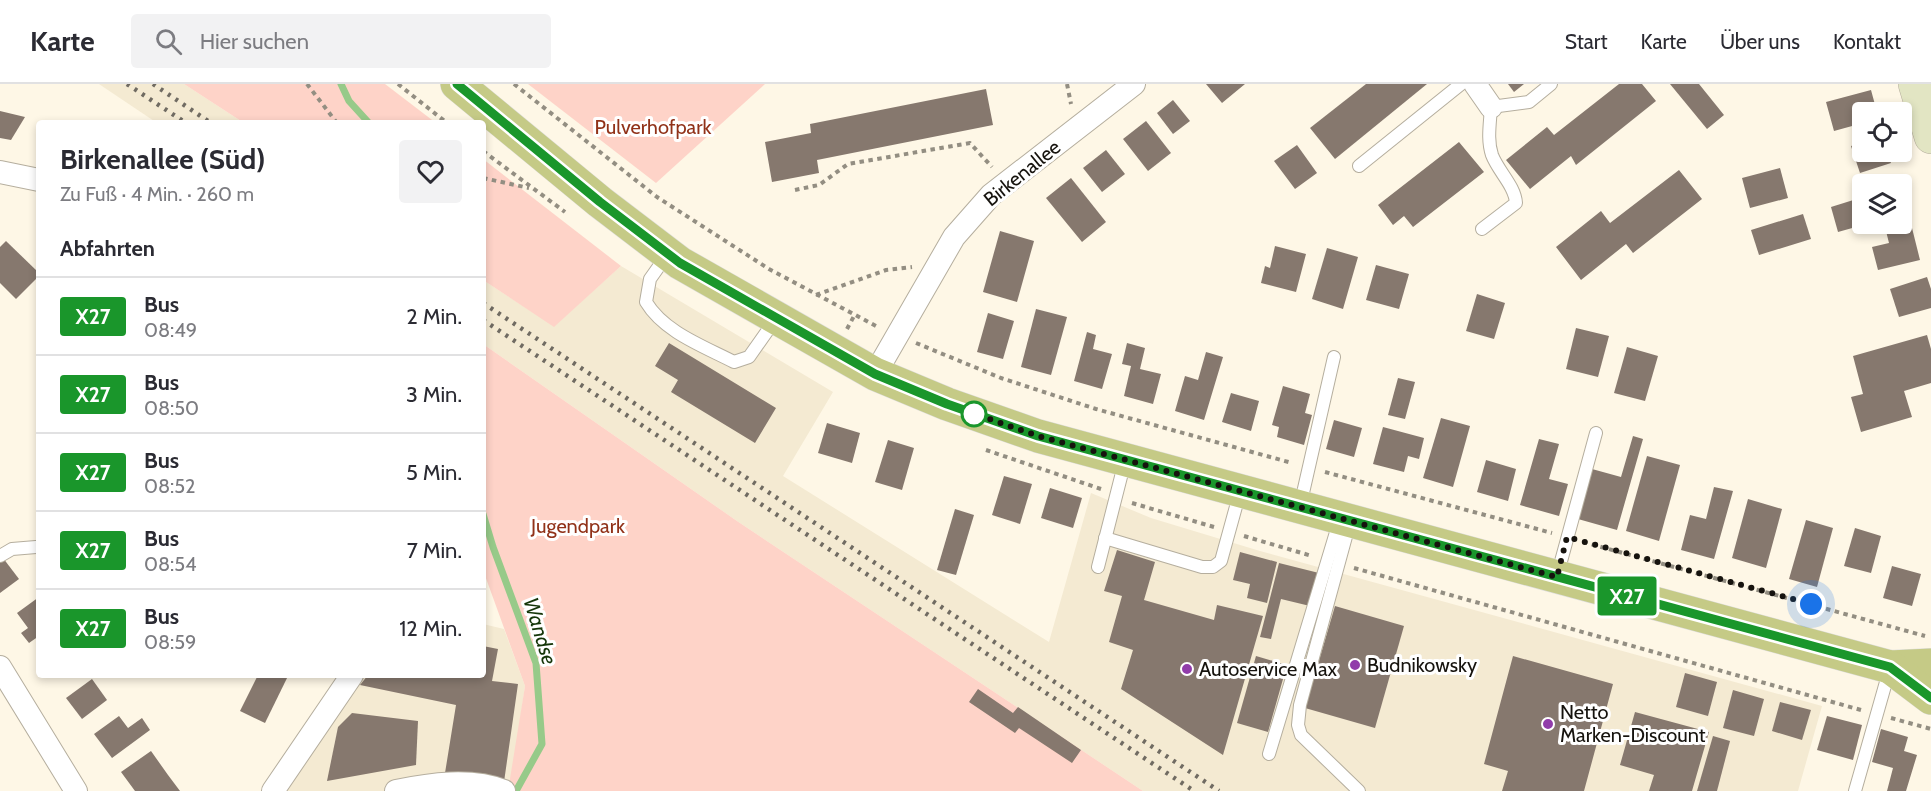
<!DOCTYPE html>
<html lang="de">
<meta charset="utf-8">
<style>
body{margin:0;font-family:Cabin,sans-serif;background:#f2f2f3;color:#2b2b33;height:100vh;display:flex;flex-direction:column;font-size:22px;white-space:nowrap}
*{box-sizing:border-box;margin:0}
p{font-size:20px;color:#7c7c81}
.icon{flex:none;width:33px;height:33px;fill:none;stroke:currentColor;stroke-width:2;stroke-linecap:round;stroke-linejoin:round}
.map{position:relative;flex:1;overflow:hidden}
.details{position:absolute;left:36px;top:36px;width:450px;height:558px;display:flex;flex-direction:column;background:#fff;border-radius:6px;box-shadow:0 3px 9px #0003}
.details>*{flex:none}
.badge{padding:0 12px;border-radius:4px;font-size:21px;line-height:39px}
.fabs{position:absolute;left:1852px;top:18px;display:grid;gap:12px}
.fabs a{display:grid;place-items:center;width:60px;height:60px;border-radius:6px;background:#fff;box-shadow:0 3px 9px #0003;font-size:30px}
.you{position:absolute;width:30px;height:30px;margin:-15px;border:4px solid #fff;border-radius:50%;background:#1a73e8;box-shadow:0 0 0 9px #1a73e833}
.map>.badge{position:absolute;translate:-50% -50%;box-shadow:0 0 0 3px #fff}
h2{padding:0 24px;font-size:22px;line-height:54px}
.round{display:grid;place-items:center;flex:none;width:63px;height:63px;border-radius:6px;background:#f2f2f3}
.overview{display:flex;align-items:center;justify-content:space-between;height:102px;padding:0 24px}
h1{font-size:28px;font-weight:700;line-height:45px}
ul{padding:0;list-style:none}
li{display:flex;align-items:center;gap:18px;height:78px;padding:0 24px;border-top:2px solid #e1e1e2}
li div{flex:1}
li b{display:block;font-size:22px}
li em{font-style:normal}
li .badge{min-width:66px;font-weight:700;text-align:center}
header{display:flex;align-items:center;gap:36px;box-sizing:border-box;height:84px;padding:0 30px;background:#fff;border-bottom:2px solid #e1e1e2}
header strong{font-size:28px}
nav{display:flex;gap:33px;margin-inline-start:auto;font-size:21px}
.search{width:420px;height:54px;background:#f2f2f3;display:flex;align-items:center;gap:15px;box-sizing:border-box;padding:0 21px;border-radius:6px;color:#7c7c81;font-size:22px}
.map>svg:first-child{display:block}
</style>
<header>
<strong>Karte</strong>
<div class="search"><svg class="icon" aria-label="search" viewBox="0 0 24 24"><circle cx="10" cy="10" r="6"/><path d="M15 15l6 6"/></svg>Hier suchen</div>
<nav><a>Start</a><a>Karte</a><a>Über uns</a><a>Kontakt</a></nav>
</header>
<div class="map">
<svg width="1931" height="707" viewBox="0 0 1931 707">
<rect width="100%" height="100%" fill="#fef7e6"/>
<g fill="#f4ead2">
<path d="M99,0H184L244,39H157Z"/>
<path d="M621,182L833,308L783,392L1049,558L1091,409L1151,434L1260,467L1822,622L1798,707H1143L737,437L483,260V196L554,242Z"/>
<path d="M483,540L504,545L525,602L511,699L396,707H273L352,591H483Z"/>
</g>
<g fill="#fed3c8">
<path d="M184,0H385L436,39H244Z"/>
<path d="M528,0H765L656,99Z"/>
<path d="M483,75L621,182L554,243L483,196Z"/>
<path d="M483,260L737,437L1143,707H508L525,602L483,486Z"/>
</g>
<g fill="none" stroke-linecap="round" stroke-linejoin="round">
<g stroke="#97ca89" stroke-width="7">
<path d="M341,0L349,17L369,39"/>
<path d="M483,430L493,463L536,579L542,660L516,707"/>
</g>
</g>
<g fill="#86786e">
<path d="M1206,0H1245L1222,19Z"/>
<path d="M1366,0H1427L1335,75L1310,44Z"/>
<path d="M1508,0H1524L1514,8Z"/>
<path d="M1619,0H1642L1656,17L1576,81L1571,72L1530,105L1506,76L1547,43L1554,51Z"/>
<path d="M1670,0H1699L1724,31L1707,45Z"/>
<path d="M986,5L993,41L817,76L819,89L772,98L765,58L811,49L810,40Z"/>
<path d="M1871,6L1877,28H1863V39L1834,47L1826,18Z"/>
<path d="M1173,16L1190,37L1173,50L1157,29Z"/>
<path d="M0,27L25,33L11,56L0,54Z"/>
<path d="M1146,37L1171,69L1148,87L1123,55Z"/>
<path d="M1459,58L1484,88L1413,143L1404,132L1393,141L1378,121Z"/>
<path d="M1863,58V68H1887L1891,79L1860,89L1851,62Z"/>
<path d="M1297,61L1317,89L1295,105L1274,77Z"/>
<path d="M1106,66L1125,90L1102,108L1083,84Z"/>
<path d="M1780,84L1788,114L1750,124L1742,94Z"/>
<path d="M1679,86L1702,115L1633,169L1626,160L1581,196L1556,163L1601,127L1610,139Z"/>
<path d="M1071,94L1106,138L1082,158L1046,114Z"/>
<path d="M1863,113V141L1838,148L1831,123Z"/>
<path d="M1803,130L1811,155L1759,171L1751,146Z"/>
<path d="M1911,140L1920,176L1878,186L1872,163L1889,159L1886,147Z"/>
<path d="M1000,147L1034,157L1017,218L983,208Z"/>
<path d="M6,157L39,189V192L16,215L0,199V163Z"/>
<path d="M1275,162L1306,170L1296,208L1261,199L1265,182L1270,184Z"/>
<path d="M1327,164L1358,173L1343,225L1312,215Z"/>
<path d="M1376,181L1409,190L1399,225L1366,216Z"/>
<path d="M1927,193L1931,205V224L1899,233L1890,205Z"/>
<path d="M1477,210L1505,219L1494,255L1466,247Z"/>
<path d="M1036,225L1067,233L1051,291L1021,283Z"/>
<path d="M988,229L1014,237L1003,275L977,268Z"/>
<path d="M1576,244L1609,252L1598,293L1566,285Z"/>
<path d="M1087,248L1096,251L1093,265L1112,270L1102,305L1074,297Z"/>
<path d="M1927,251L1931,265V299L1904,307L1912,333L1861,348L1851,313L1863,310L1853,272Z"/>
<path d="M669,259L776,324L755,359L671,308L678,296L655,282Z"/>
<path d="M1127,259L1145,264L1140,285L1161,290L1153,320L1124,312L1131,282L1122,280Z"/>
<path d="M1627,263L1658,272L1645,317L1614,309Z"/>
<path d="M1206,268L1223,273L1204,336L1175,327L1185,292L1198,296Z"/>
<path d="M1398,294L1415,298L1405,335L1388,331Z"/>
<path d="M1283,302L1310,310L1305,329L1312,331L1304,361L1277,353L1279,343L1272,341Z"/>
<path d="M1231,309L1259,317L1251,347L1222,338Z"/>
<path d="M1441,334L1470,342L1453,403L1423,394Z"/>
<path d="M1334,336L1362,344L1354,373L1326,365Z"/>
<path d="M827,339L860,349L852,379L818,369Z"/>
<path d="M1383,343L1424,354L1419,375L1408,372L1404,388L1373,380Z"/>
<path d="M1633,352L1643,355L1617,446L1578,435L1592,385L1621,393Z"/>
<path d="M1539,355L1559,360L1549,395L1568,400L1559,432L1520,421Z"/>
<path d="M888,356L914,364L902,406L875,398Z"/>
<path d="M1647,372L1680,381L1659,457L1626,447Z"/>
<path d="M1486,376L1516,385L1508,417L1477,408Z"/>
<path d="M1004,392L1032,400L1020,440L992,431Z"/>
<path d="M1714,403L1733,407L1714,475L1681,466L1690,431L1706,435Z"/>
<path d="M1050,404L1082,414L1073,444L1041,434Z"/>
<path d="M1748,415L1782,425L1766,484L1732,474Z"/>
<path d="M955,425L974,431L956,491L937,486Z"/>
<path d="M1806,436L1833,444L1817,503L1789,495Z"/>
<path d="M1855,444L1881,452L1871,489L1844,482Z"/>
<path d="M1117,466L1155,478L1144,516L1214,536L1217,521L1263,532L1223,671L1121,605L1133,566L1109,558L1122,512L1104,507Z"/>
<path d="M1240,468L1277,478L1267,519L1247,514L1250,500L1233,496Z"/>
<path d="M3,474L19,495L0,509V476Z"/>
<path d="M1279,479L1319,489L1310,522L1281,515L1271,555L1260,553Z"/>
<path d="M1892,482L1921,490L1912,522L1883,514Z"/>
<path d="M39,513V552L29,559L21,549L28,544L17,529Z"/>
<path d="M1335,522L1404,542L1375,644L1305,624Z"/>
<path d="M483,562L498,565L492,597L518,600L504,698L445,689L456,621L360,601L368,591H483Z"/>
<path d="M1256,572L1287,581L1268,648L1237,639Z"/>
<path d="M1513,572L1613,600L1584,707H1502L1508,687L1484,680Z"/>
<path d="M1685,589L1717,598L1708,632L1676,623Z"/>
<path d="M258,591L288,592L265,639L240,627Z"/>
<path d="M92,595L107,616L82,635L66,614Z"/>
<path d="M978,605L1013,629L1018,623L1081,666L1072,679L1019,644L1015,649L969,618Z"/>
<path d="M1733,606L1764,615L1754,652L1723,644Z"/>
<path d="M1780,618L1811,626L1802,656L1772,647Z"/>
<path d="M1635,628L1709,648L1692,707H1649L1654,691L1620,681Z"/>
<path d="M352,629L418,637L416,681L327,697L338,643Z"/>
<path d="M119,632L128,644L142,634L150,646L112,674L94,650Z"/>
<path d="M1827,632L1862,641L1853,676L1817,666Z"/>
<path d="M1881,645L1908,653L1904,667L1917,671L1906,707H1887L1893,684L1872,678Z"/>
<path d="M1713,652L1730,657L1717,707H1697Z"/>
<path d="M151,667L168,691L180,707H135L121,688Z"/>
</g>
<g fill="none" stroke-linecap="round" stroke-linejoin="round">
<g stroke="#b5ae9e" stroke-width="14">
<g id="lane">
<path d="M1359,82L1461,0"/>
<path d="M1482,145L1516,119C1515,102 1498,87 1492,71C1487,56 1490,40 1491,23L1529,18L1551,0"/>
<path d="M667,171L650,195L646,218C664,248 703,262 734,278L749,273L775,236"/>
<path d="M1300,422L1334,273"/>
<path d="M1350,438L1300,621L1298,641L1301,651L1359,707"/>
<path d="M1105,454L1202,483H1213L1221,477L1240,408"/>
<path d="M0,472L12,465L36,463"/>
<path d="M1098,483L1125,377"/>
<path d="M1557,492L1596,349"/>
<path d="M1269,670L1340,435"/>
<path d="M1855,707L1890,584"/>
</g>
</g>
<g stroke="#b5ae9e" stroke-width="24">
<g id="street">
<path d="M1475,0L1491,23"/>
<path d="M0,88L39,96"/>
<path d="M875,290L954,153L991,111L1134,0"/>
<path d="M0,583L76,707"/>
<path d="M273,707L352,591"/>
<path d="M396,707C430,700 471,694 504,707"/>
</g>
</g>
<g stroke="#b5ae9e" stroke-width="34">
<path id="secondary" d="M1915,0L1931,53"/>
</g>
<g stroke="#dededd" stroke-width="34">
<g id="primary">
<path d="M457,0L600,118L680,179L875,290L947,320L1038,352L1890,583L1931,581"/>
<path d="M1890,583L1931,614"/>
</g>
</g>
<g stroke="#938e82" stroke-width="4" stroke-dasharray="4.5 4.5" stroke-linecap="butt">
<path d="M307,0L337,39"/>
<path d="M398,0L447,39"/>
<path d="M514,0L657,113L769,185L876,242"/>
<path d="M1067,0L1071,20"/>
<path d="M483,67L565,128"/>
<path d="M483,94L529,104"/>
<path d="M795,106L819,101L848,80L970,59L992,83"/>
<path d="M816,211L886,186L912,183"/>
<path d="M847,245L854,232"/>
<path d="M916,259L1001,294L1096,325L1292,379"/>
<path d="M986,366L1101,405"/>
<path d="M1325,388L1552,449"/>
<path d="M1132,419L1214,443"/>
<path d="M1244,452L1312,472"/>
<path d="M1583,458L1925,552"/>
<path d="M1354,484L1861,626"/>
<path d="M1891,634L1931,645"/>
</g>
<use href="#lane" stroke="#fff" stroke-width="12"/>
<use href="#street" stroke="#fff" stroke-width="22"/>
<use href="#secondary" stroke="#e2e5c3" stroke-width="33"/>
<use href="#primary" stroke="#c5ca86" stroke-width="33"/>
<g stroke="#706b62" stroke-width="4.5" stroke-dasharray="3 6" stroke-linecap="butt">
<path d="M127,0L186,39"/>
<path d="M153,0L211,39"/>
<path d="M483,219L1219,707"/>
<path d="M483,236L1194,707"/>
</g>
</g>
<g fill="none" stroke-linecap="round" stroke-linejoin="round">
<g stroke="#fff" stroke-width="14">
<path id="line" d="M457,0L600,118L680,179L875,290L947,320L1038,352L1890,583L1931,614"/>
</g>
<use href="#line" stroke="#1a962b" stroke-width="9"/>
<path stroke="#16130e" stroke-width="6" stroke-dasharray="0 10.8" d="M974,330L972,329L1038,352L1557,493L1567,453L1811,520"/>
</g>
<circle fill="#fff" stroke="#1a962b" stroke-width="3" cx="974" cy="330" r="12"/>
<g fill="#913caa" stroke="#fff" stroke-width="2">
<circle cx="1355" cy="581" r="6"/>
<circle cx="1187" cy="585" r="6"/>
<circle cx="1548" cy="640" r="6"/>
</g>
<g text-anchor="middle" stroke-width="6" stroke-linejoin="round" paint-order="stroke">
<g font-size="20" fill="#913219" stroke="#fff">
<text x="653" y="50">Pulverhofpark</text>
<text x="578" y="449">Jugendpark</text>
</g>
<g font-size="20" fill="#16130e" stroke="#fff">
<text transform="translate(1022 89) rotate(-39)" y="7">Birkenallee</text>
</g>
<g font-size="20" fill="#16130e" stroke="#fff" text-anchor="start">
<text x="1367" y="588">Budnikowsky</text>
<text x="1199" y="592">Autoservice Max</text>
<text x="1560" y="635">Netto<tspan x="1560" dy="23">Marken-Discount</tspan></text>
</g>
<g font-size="21" font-style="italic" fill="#143508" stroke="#fff">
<text transform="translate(540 547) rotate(73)" y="7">Wandse</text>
</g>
</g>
</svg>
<div class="fabs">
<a><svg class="icon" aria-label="locate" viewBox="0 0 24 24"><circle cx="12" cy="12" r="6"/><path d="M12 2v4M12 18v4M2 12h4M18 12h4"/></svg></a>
<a><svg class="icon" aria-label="layers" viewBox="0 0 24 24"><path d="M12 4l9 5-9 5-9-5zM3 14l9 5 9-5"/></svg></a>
</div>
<div class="you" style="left:1811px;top:520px"></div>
<b class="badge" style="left:1627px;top:512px;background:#1a962b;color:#fff">X27</b>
<section class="details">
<div class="overview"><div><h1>Birkenallee (Süd)</h1><p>Zu Fuß · 4 Min. · 260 m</p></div><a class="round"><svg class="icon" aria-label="heart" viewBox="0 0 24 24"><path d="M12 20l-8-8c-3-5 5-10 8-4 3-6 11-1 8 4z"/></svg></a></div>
<h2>Abfahrten</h2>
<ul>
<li><span class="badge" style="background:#1a962b;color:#fff">X27</span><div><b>Bus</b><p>08:49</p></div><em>2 Min.</em></li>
<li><span class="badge" style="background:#1a962b;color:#fff">X27</span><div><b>Bus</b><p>08:50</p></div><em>3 Min.</em></li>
<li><span class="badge" style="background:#1a962b;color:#fff">X27</span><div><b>Bus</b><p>08:52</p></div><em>5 Min.</em></li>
<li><span class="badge" style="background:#1a962b;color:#fff">X27</span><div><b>Bus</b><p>08:54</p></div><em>7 Min.</em></li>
<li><span class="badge" style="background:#1a962b;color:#fff">X27</span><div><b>Bus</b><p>08:59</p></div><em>12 Min.</em></li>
</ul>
</section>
</div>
